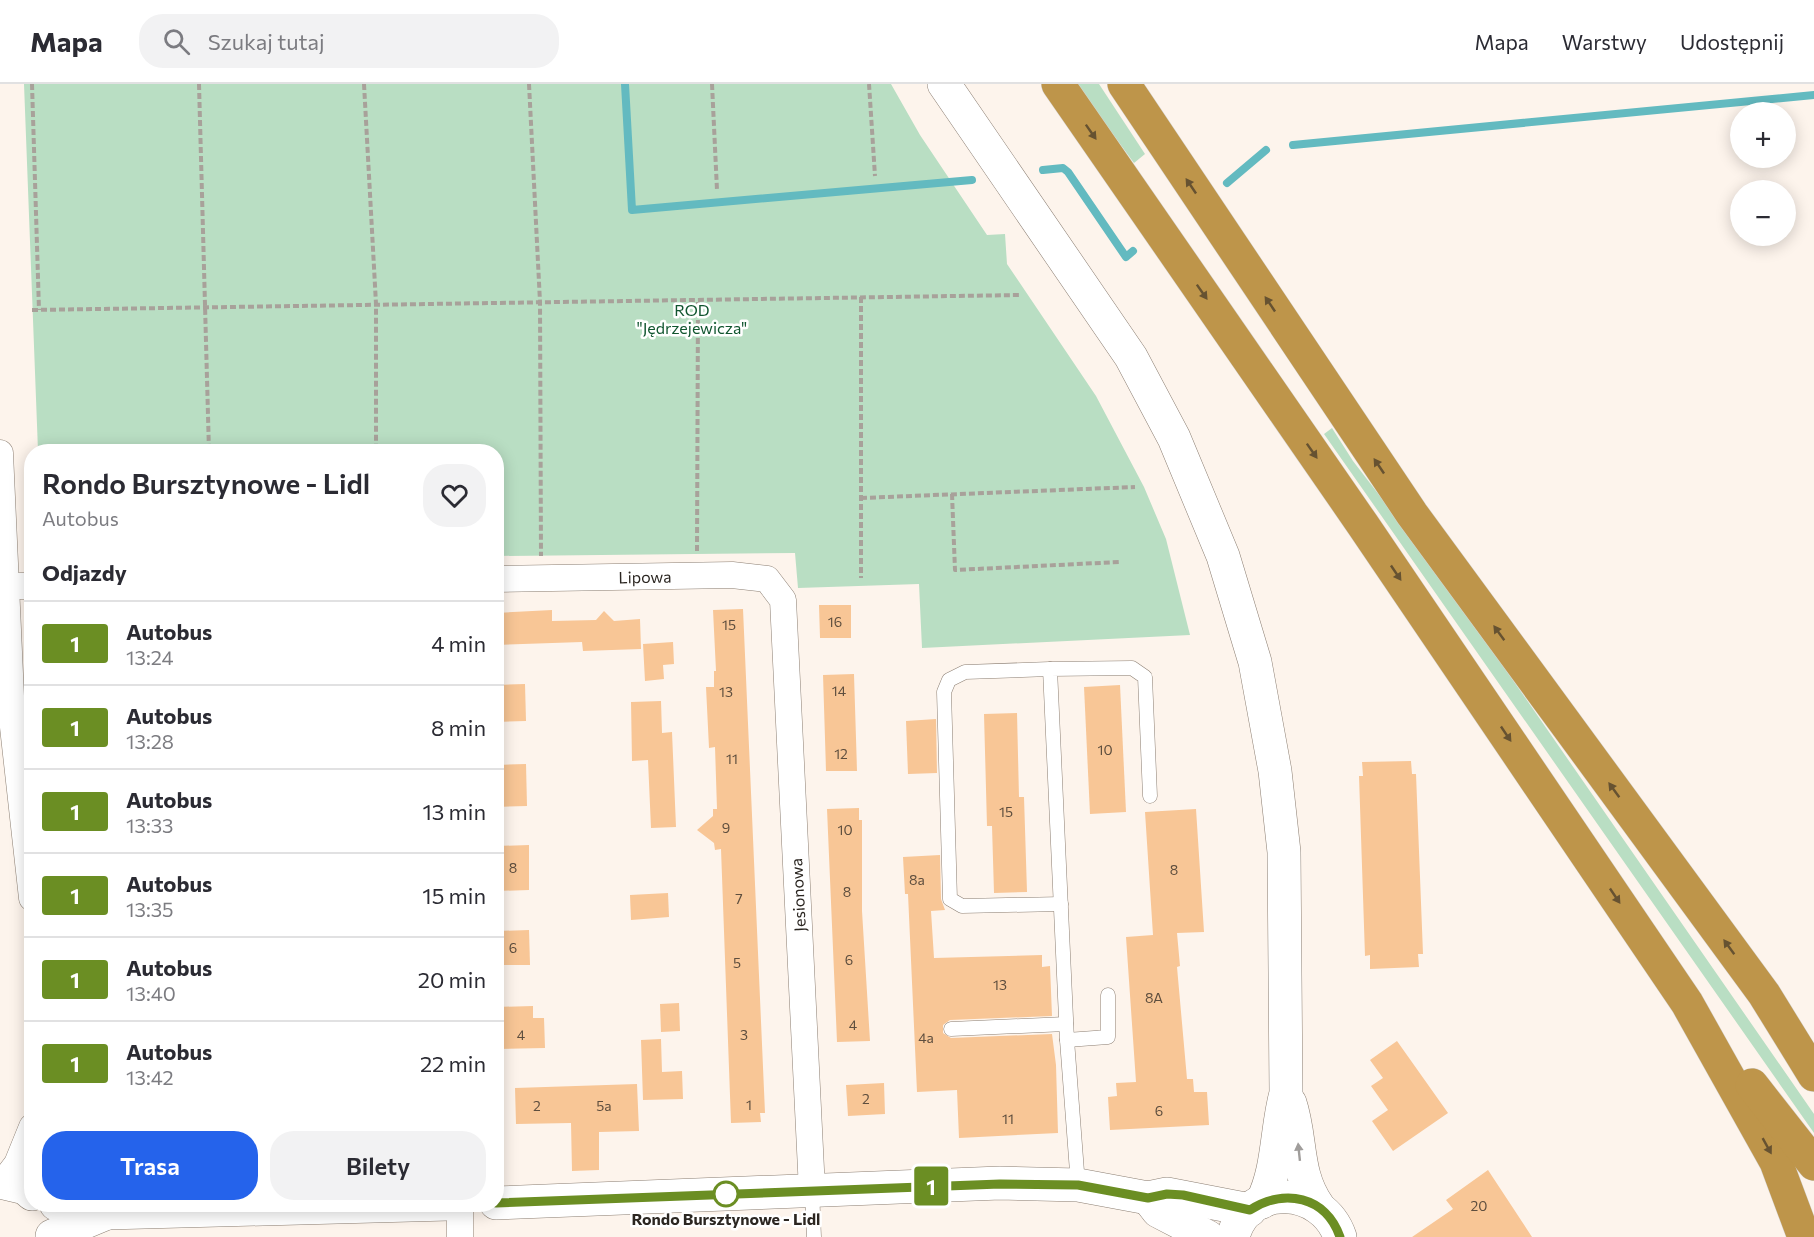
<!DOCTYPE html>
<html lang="pl">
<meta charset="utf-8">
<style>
body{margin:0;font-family:Commissioner,sans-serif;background:#f2f2f3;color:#2b2b33;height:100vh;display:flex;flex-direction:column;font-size:22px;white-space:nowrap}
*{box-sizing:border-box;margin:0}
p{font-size:20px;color:#7c7c81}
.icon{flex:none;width:33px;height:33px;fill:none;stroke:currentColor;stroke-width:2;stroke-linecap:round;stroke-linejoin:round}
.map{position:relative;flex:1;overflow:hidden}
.panel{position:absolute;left:24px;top:360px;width:480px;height:768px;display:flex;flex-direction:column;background:#fff;border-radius:24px;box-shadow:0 3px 15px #0003}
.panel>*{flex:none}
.badge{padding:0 12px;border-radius:4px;font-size:21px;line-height:39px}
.tools{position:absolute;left:1730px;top:18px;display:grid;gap:12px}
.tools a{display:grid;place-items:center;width:66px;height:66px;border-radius:50%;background:#fff;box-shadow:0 3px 15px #0003;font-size:30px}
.map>.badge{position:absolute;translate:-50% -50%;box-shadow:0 0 0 3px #fff}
h2{padding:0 18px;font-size:22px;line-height:54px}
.round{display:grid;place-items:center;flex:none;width:63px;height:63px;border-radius:24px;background:#f2f2f3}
.head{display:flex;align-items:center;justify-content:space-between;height:102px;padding:0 18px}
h1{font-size:28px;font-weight:600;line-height:45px}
.cta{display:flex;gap:12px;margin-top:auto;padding:12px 18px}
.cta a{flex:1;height:69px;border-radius:24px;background:#2563eb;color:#fff;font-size:24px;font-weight:600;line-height:69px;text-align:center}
.cta a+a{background:#f2f2f3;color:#2b2b33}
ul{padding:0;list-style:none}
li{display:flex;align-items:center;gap:18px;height:84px;padding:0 18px;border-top:2px solid #e1e1e2}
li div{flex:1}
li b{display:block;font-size:22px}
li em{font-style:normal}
li .badge{min-width:66px;font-weight:700;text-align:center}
header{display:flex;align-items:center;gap:36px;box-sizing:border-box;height:84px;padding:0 30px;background:#fff;border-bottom:2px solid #e1e1e2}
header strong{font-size:28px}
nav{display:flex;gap:33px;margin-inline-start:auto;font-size:21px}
.search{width:420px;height:54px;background:#f2f2f3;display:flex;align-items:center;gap:15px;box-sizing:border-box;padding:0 21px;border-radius:24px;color:#7c7c81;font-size:22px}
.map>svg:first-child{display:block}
</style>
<header>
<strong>Mapa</strong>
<div class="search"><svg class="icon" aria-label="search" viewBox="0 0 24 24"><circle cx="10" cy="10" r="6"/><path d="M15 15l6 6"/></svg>Szukaj tutaj</div>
<nav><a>Mapa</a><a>Warstwy</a><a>Udostępnij</a></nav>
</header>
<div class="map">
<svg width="1814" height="1153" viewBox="0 0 1814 1153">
<rect width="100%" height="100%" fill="#fdf4ec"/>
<g fill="#b9dec3">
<path d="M24,0H891L920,51L987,151L1005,150L1007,180L1096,312L1144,403L1166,455L1190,551L922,564L919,500L798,504L795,469L497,472L496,368L38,367Z"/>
<path d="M1076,0H1099L1145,70L1134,79Z"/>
<path d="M1332,344L1353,377L1413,455L1474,540L1814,1030V1049L1324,350Z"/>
</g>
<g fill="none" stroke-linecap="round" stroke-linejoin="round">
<g stroke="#63bac0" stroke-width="8">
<path d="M625,0L632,126L972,96"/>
<path d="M1293,61L1814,11"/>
<path d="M1043,86L1063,84L1068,88L1126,173L1133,167"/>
<path d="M1227,99L1266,66"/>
</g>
</g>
<g fill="#f8c696">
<path d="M819,521H851V554H820Z"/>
<path d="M743,525L765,1029H760L761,1038L731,1039L721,765L715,766L714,759L697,746L713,732V725H717L715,663L709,664L706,603H714V587H716L713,526Z"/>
<path d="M552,526V537L596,536L604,527L614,537L640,535L641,565L583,567L582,558L496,561V529Z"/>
<path d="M673,558L674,580L663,581L664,595L645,597L643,560Z"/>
<path d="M854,590L857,687H826L823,591Z"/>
<path d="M525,600L526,637L496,638V601Z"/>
<path d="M1120,601L1126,728L1090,730L1084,603Z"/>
<path d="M661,617L662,649L672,648L676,743L651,744L648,676L632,677L631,618Z"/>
<path d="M1017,629L1019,713H1024L1027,808L994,809L992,742H987L984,630Z"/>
<path d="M936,635L937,689L908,690L906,637Z"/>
<path d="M1411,677L1412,690H1416L1423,870H1418L1419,883L1370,885V871L1365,872L1359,692H1363L1362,678Z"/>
<path d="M526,680L527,722L496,723V681Z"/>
<path d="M859,724V736H862V827L870,957L837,958L827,725Z"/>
<path d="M1196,725L1204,848L1177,849L1180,882L1177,883L1187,995H1193L1194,1008H1207L1209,1041L1110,1046L1108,1013L1117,1012L1116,999L1136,998L1126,853L1153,851L1145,728Z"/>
<path d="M529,761V806L496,807V762Z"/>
<path d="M940,771L941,815L945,826L931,827L934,874L1042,871V883L1050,882L1052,932L950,936L943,941V949L951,954L1052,950L1056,981L1058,1049L959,1054L957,1006L917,1008L908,810H905L903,773Z"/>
<path d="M668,809L669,833L631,836L630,811Z"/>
<path d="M529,846L530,881H496V847Z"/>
<path d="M679,919L680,947L661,948L660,920Z"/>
<path d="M533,922V934H544L545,964L497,965L496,923Z"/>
<path d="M661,955L662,988L682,987L683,1015L643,1016L641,956Z"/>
<path d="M1397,957L1448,1029L1393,1067L1372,1037L1388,1026L1371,1002L1383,994L1370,976Z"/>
<path d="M884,999L885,1030L848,1032L846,1001Z"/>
<path d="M637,1000L639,1047L599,1048V1086L572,1087L571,1039L516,1040L515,1004Z"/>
<path d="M1488,1086L1532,1153H1412L1453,1125L1446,1116Z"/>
</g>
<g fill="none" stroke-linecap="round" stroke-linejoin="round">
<g stroke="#8c7f73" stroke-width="15">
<g id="lane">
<path d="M1050,585L965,588L949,596L944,608L950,815L962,822L1061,820"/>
<path d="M951,945L1066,940"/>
<path d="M1067,956L1108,953V911"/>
<path d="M1078,1101L1067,956L1050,585L1132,584L1145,593L1150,712"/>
<path d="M812,1106L814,1153"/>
</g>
</g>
<g stroke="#8c7f73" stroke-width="27">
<g id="street">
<path d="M0,369L12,634L32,814"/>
<path d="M496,495L732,491L767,495L783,516L812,1106"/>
<path d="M0,502H32"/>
<path d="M4,1097L17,1080L32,1043"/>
<path d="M460,1120V1153"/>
</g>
</g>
<g stroke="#8c7f73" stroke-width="34">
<g id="secondary">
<path d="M944,0L1131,273L1174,354L1223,472L1255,578L1275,687L1284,768L1286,1009C1276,1045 1279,1084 1262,1118"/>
<path d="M1290,1019C1302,1055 1295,1089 1318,1122"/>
<path d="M0,1098L25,1104L32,1110"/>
<path d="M1148,1114L1158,1127L1208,1153"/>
<path d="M496,1119L1000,1099L1078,1101L1148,1114L1167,1110L1250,1126"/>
<path d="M56,1120L107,1129L448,1120"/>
<path d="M52,1152L107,1129"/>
<path d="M1233,1153C1247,1097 1323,1102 1340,1153"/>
</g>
</g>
<g stroke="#d5d4d3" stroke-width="34">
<g id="highway">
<path d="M1058,0L1363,441L1687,919L1776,1078L1804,1153"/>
<path d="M1124,0L1412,430L1764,910L1814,991"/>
<path d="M1752,1001L1814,1080"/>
</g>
</g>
<g stroke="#a8a19a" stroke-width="4" stroke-dasharray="6 3" stroke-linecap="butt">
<path d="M32,0L39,226"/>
<path d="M199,0L209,368"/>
<path d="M364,0L376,220V368"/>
<path d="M529,0L540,218L541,472"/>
<path d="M712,0L717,106"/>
<path d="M869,0L875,92"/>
<path d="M861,213V494"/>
<path d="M32,226L1021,211"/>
<path d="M952,410L955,486L1119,478"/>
<path d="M861,414L1135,403"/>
<path d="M697,467L698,216"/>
</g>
<use href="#lane" stroke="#fff" stroke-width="14"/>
<use href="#street" stroke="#fff" stroke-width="26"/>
<use href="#secondary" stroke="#fff" stroke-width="33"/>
<use href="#highway" stroke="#be954a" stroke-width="33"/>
</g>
<defs><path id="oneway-solid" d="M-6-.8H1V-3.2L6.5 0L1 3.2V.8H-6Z" transform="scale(1.5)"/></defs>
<g fill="#665231">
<use href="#oneway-solid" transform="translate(1091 48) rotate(55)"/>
<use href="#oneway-solid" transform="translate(1191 102) rotate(-124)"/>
<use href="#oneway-solid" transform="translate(1202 208) rotate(55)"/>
<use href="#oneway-solid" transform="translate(1270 220) rotate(-124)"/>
<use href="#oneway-solid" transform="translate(1312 367) rotate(55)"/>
<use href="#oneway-solid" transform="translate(1379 382) rotate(-124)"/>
<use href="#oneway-solid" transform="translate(1396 489) rotate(56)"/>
<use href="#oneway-solid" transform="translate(1499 549) rotate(-126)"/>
<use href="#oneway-solid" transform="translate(1506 650) rotate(56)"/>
<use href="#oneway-solid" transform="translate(1614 706) rotate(-126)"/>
<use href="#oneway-solid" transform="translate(1615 812) rotate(56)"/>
<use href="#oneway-solid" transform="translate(1729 863) rotate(-126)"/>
<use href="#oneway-solid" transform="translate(1767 1062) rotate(61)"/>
</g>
<use fill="#a09d9b" href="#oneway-solid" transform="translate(1299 1068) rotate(-96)"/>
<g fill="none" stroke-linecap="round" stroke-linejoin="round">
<g stroke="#fff" stroke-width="14">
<path id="line" d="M496,1119L1000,1100L1078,1101L1148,1114L1167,1110L1183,1111L1250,1126C1284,1104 1326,1112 1340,1153"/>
</g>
<use href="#line" stroke="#6b8e23" stroke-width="9"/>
</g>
<circle fill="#fff" stroke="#6b8e23" stroke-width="3" cx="726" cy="1110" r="12"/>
<g text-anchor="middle" stroke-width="5" stroke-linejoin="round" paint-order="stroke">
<g font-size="14" fill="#5e4e3e">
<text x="835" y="543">16</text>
<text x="729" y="546">15</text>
<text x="839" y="612">14</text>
<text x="726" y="613">13</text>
<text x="1105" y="671">10</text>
<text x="841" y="675">12</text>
<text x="732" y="680">11</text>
<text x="1006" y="733">15</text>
<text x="726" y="749">9</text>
<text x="845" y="751">10</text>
<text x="513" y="789">8</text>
<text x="1174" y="791">8</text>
<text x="917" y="801">8a</text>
<text x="847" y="813">8</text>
<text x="739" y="820">7</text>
<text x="513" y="869">6</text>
<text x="849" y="881">6</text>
<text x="737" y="884">5</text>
<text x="1000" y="906">13</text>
<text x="1154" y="919">8A</text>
<text x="853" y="946">4</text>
<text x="521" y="956">4</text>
<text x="744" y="956">3</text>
<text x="926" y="959">4a</text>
<text x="866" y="1020">2</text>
<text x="749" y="1026">1</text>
<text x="537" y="1027">2</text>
<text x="604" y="1027">5a</text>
<text x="1159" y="1032">6</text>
<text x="1008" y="1040">11</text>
<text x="1479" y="1127">20</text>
</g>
<g font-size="16" fill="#10552f" stroke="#fff">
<text x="692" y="232">ROD<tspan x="692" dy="18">"Jędrzejewicza"</tspan></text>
</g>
<g font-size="16" fill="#2b2621" stroke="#fff">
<text transform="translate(645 493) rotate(-1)" y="6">Lipowa</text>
<text transform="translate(798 811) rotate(-93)" y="6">Jesionowa</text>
</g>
<g font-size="16" font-weight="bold" fill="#2b2621" stroke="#fff">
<text x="726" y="1141">Rondo Bursztynowe - Lidl</text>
</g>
</g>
</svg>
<div class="tools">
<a>+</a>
<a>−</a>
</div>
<b class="badge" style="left:931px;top:1102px;background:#6b8e23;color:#fff">1</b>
<section class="panel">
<div class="head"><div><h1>Rondo Bursztynowe - Lidl</h1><p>Autobus</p></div><a class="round"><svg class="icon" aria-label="heart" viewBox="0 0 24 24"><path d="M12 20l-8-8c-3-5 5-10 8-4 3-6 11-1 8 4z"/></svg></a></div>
<h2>Odjazdy</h2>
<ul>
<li><span class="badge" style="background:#6b8e23;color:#fff">1</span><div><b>Autobus</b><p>13:24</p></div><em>4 min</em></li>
<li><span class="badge" style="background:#6b8e23;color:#fff">1</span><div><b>Autobus</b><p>13:28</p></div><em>8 min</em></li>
<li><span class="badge" style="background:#6b8e23;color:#fff">1</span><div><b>Autobus</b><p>13:33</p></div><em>13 min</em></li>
<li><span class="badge" style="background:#6b8e23;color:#fff">1</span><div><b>Autobus</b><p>13:35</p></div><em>15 min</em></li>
<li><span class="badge" style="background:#6b8e23;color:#fff">1</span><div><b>Autobus</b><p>13:40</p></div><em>20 min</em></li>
<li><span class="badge" style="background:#6b8e23;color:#fff">1</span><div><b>Autobus</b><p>13:42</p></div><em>22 min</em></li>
</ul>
<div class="cta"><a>Trasa</a><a>Bilety</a></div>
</section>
</div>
